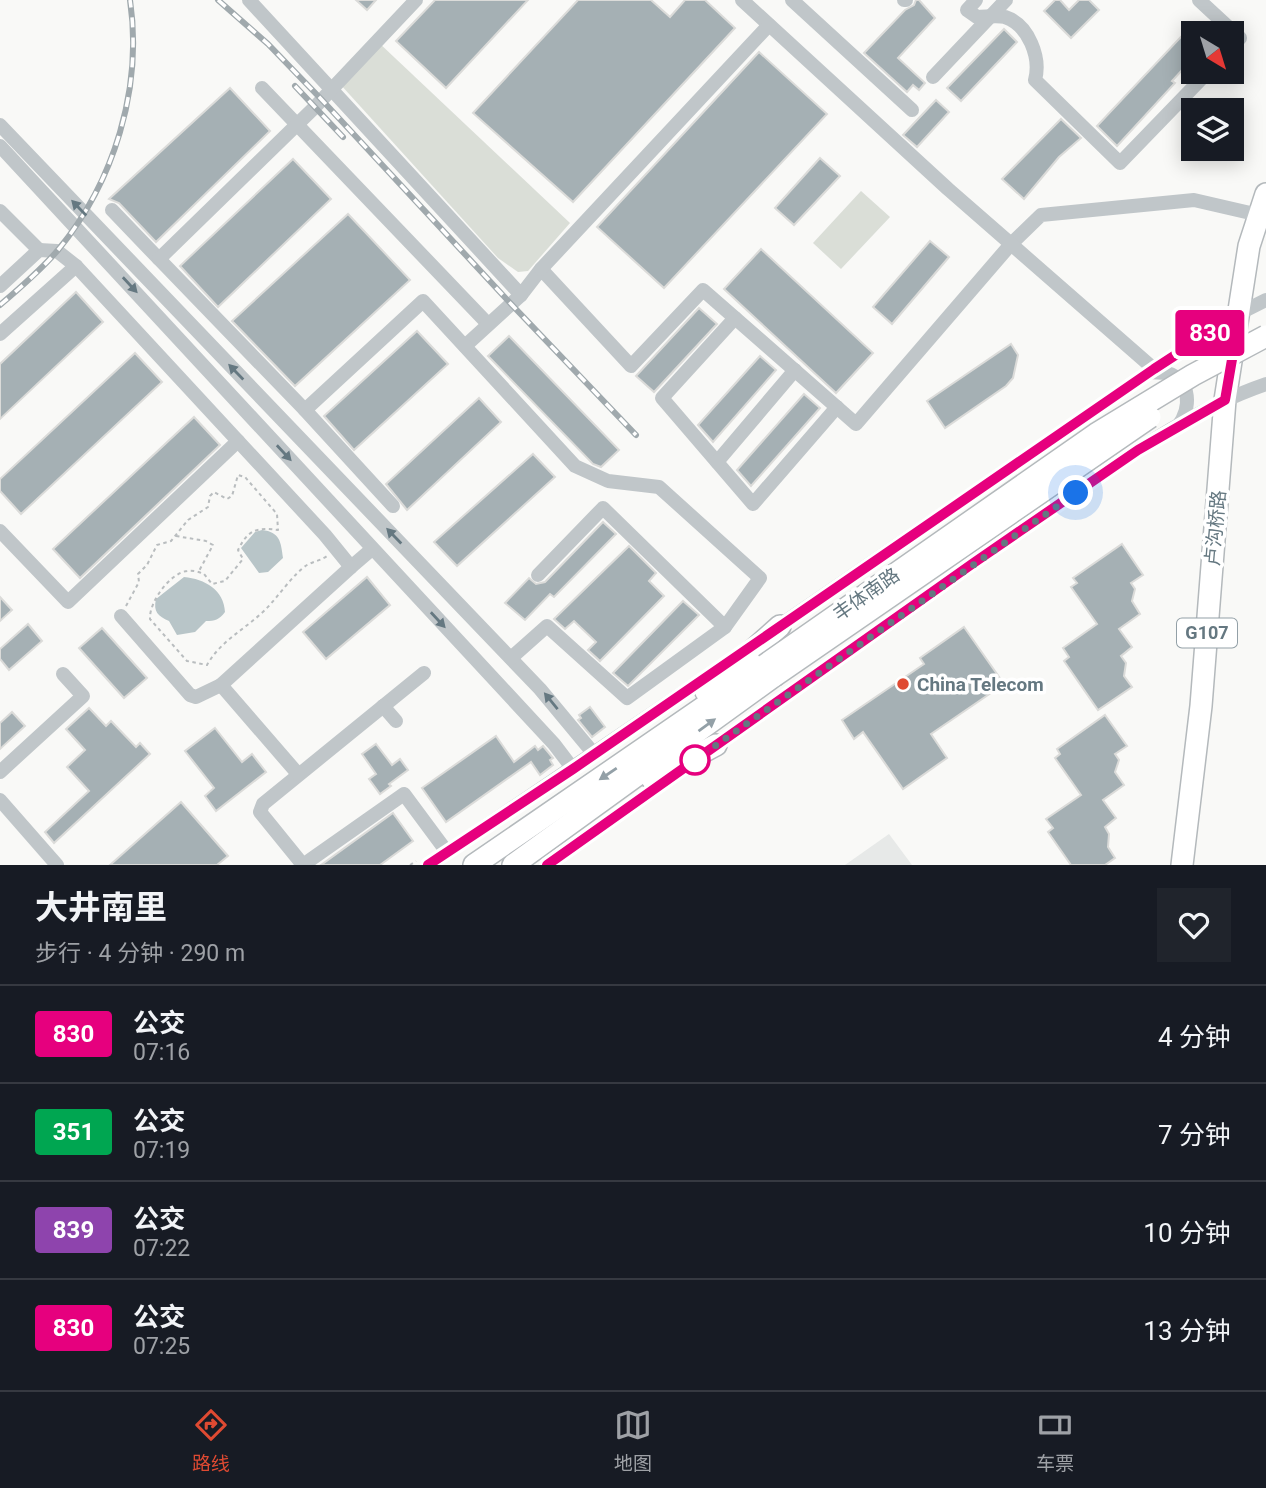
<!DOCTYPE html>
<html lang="zh">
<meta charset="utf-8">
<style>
body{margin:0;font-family:Roboto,"Noto Sans SC",sans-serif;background:#20242c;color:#f1f3f6;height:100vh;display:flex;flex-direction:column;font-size:26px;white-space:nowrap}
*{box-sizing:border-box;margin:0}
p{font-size:23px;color:#9ea1a6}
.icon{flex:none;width:38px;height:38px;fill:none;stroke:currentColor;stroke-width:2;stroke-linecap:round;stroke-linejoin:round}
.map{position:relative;height:865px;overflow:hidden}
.side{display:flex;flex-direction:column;background:#171b24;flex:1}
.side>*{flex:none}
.badge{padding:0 14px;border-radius:5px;font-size:24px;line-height:46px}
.needle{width:46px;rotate:142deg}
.tools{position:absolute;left:1181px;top:21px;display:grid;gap:14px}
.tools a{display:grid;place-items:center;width:63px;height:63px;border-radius:0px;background:#171b24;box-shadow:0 4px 18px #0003;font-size:35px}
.you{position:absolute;width:35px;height:35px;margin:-18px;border:5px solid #fff;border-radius:50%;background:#1a73e8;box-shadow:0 0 0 10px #1a73e833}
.map>.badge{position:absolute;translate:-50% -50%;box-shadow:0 0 0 4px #fff}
.round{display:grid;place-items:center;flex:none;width:74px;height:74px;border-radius:0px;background:#20242c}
.headline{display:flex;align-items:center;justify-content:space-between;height:119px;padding:0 35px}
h1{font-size:33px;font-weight:700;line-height:52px}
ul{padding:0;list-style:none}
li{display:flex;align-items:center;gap:21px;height:98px;padding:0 35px;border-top:2px solid #363941}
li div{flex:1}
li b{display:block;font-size:26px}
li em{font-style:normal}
li .badge{min-width:77px;font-weight:700;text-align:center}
.tabs{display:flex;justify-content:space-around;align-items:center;height:98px;border-top:2px solid #363941;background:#171b24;font-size:19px;color:#9ea1a6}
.tabs a{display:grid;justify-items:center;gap:4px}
.tabs .current{color:#df4a32}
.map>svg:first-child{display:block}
</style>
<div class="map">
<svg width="1266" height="865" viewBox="0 0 1266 865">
<rect width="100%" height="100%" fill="#f9f9f7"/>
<path fill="#e7e9e8" d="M889,834L912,865H845Z"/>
<g fill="#daded7">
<path d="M377,41L570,223L528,271L518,272L498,258L340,84Z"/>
<path d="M861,191L890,217L841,269L813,243Z"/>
</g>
<g fill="#b8c5c8">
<path d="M262,530C280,532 281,542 283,558L268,572L259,573L241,548L255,532Z"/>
<path d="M184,577C205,579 224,590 225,612C219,620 215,621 206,621L195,632L177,635L169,621C158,616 153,612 156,599Z"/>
</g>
<g fill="#a5b0b4" stroke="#dbdbd9" stroke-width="2">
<path d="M356,0H376L367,10Z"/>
<path d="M435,0H528L446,88L396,41Z"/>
<path d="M578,0H651L670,17L685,0H705L735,28L573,202L473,113Z"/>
<path d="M916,0H919L935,18L898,58L925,83L919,90L913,85L907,92L864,53L905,10L914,5Z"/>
<path d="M1055,0H1060L1069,10L1079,0H1089L1099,10L1071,38L1044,11Z"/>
<path d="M1204,22L1217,33H1194V61L1185,71L1183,69L1172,81L1175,83L1117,146L1097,126L1194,23L1198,28Z"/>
<path d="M1004,29L1017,42L961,101L947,88Z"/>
<path d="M759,52L827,114L664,288L597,227Z"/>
<path d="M230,88L270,131L156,242L119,203L109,199Z"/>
<path d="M936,100L949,112L917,147L903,135Z"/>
<path d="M1061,119L1081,138L1059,157L1024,199L1002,179Z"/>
<path d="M820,158L840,176L794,225L775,208Z"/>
<path d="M293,159L331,199L218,307L180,266Z"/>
<path d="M348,214L410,280L295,386L232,321Z"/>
<path d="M930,241L949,257L892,324L873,307Z"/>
<path d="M761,249L873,353L836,393L724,289Z"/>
<path d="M76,292L103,322L0,419V364Z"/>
<path d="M699,308L717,324L654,392L636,376Z"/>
<path d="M417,331L448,364L354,450L324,416Z"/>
<path d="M509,336L619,450L601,467L593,464L488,356Z"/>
<path d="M1011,344L1018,355L1013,378L1006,386L945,428L927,401Z"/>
<path d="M135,353L162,382L21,514L0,491V479Z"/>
<path d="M760,356L776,370L713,442L698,425Z"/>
<path d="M804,394L820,408L751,486L737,470Z"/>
<path d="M479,398L501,422L407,510L386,484Z"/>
<path d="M194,417L220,445L80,578L53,549Z"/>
<path d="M533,454L555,477L457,566L434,542Z"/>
<path d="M603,522L616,534L554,597L550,594L525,620L505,603L529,578L536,584L545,582Z"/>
<path d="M1122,544L1143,575L1131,583L1135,589L1132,601L1140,614L1119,629L1132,647L1121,656L1126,663L1124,676L1132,687L1098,710L1064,661L1069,657L1063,648L1097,624L1071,587L1077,583L1073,578Z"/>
<path d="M629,546L656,573L649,581L664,596L600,661L588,650L596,642L574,621L565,629L554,619Z"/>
<path d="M367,577L390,605L326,659L303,632Z"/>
<path d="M0,597L12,610L0,621Z"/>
<path d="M683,601L699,615L628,686L613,673Z"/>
<path d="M28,624L42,641L9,670L0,659V649Z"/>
<path d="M964,627L1004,684L931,734L947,758L903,789L863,732L854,739L842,720L924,664L920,658Z"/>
<path d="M102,628L147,678L124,698L79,648Z"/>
<path d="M590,707L605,727L592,737L578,720L581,718L579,715Z"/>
<path d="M89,708L106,726L111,721L136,747L140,743L150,754L54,843L45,832L89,791L67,767L85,750L66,729Z"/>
<path d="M12,712L25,726L0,749V723Z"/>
<path d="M1105,715L1127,746L1115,754L1119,760L1115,772L1124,785L1103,800L1116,818L1105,827L1109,834L1108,847L1115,858L1105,865H1071L1048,832L1053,828L1046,819L1081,795L1055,758L1060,754L1057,749Z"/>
<path d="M215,728L242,762L252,754L266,772L216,811L205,796L214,788L185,751Z"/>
<path d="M496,736L514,762L535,746L538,750L543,746L553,758L550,760L553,765L540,775L531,762L446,822L422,788Z"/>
<path d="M376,744L392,765L400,759L408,770L389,784L391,786L380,794L369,779L376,774L362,754Z"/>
<path d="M181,802L228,856L217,865H110Z"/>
<path d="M393,813L413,841L380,865H321Z"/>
</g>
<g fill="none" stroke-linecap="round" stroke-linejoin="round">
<g stroke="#b4b9bc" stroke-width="24">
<g id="highway">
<path d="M706,692L780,626"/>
<path d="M652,779L716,745"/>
<path d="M474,865L765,665"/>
<path d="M513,865L774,676"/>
<path d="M1182,865L1201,706L1225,400L1249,246L1266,194"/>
</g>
</g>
<g stroke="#b9bdbf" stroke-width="2" stroke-dasharray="3.5 3.5" stroke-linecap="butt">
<path d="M176,536L206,541L213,545L199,571"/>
<path d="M126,606L139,582L138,574L147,565L157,545L171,541L188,520L208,507L210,496L214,492L227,499L232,496L238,475L245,477L277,514L278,530C256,527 248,530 238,550L243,559L225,581L212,584L204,574C199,572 193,570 187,571C170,573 149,602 150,619L187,661L207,665C221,640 246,629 266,609C277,598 294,573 307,565C314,561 320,561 327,556"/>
<path d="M410,865L416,861"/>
</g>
<g stroke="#c0c6c9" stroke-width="14">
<path d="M249,0L521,295L541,269L631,366L703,290L856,424L1011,244L1041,215L1194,200L1259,215"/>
<path d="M742,0L948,189L1154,369"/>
<path d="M792,0L912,110"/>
<path d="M904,0H906"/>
<path d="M976,0L967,10L977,17C986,17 997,15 1005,17C1029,25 1041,58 1035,80L1120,163L1208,72"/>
<path d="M1199,0L1240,38L1232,46"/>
<path d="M933,77L1006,0"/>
<path d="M262,88L488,324"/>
<path d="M0,125L540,689L594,754"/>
<path d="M0,146L554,744L573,769"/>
<path d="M112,210L159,259"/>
<path d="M0,211L39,250"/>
<path d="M541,269L769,25"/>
<path d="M0,286L39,250L57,251L76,266L325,535L351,567L372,549"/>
<path d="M735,318L662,398L753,504L837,407"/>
<path d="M0,334L76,266"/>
<path d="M465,346L521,295"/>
<path d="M1149,372C1154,373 1161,372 1167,373C1192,380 1191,409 1178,426"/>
<path d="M305,410L159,259L314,108L416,0"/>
<path d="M717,462L795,370"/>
<path d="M393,506L305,410L423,301L575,466L608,481L659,487L760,578L725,627"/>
<path d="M0,531L68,602L238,441"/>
<path d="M121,616L190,695L196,697L221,685"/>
<path d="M773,630L1154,369L1240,313L1266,300"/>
<path d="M511,658L547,626L627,698L725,627L603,508L538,575"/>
<path d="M424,673L263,804L260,812L303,865L404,794L447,852"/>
<path d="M383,706L396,721"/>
<path d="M710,750C821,671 931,592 1043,515C1114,467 1184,412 1266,384"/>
<path d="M0,772L83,696L63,674"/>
<path d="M298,774L221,685L351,567"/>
<path d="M0,800L57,865"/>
<path d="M428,865L728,662"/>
<path d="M547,865L670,778"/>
</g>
<use href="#highway" stroke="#fff" stroke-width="21"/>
<g stroke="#a0a9ad" stroke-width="6">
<g id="rail">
<path d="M218,0L268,44L322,100L512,305L636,435"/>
<path d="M295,86L343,137"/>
<path d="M0,305C20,288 41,270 58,250C114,182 143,88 130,0"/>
</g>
</g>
<use href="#rail" stroke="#fff" stroke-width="3.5" stroke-dasharray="10" stroke-linecap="butt"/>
<g stroke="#b4b9bc" stroke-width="24" stroke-linecap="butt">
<g id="highway-bridge">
<path d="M765,665L1096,434L1193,375L1266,336"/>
<path d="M774,676L1150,417"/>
</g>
</g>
<use href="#highway-bridge" stroke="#fff" stroke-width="21"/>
</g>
<defs><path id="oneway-solid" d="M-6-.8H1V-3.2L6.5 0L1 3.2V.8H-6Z" transform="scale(1.75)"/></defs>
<g fill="#657881">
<use href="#oneway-solid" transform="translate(79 208) rotate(-134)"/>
<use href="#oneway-solid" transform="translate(130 285) rotate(47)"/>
<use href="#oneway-solid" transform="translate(236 372) rotate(-134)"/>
<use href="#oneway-solid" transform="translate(284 453) rotate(47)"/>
<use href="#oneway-solid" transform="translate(394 536) rotate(-134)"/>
<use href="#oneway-solid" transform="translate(438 620) rotate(47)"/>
<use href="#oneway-solid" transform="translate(551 701) rotate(-129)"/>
</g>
<g fill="#93a0a7">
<use href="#oneway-solid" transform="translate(707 725) rotate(-36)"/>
<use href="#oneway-solid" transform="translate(608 774) rotate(146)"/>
</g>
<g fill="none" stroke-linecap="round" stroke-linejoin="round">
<g stroke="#fff" stroke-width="16">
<path id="line" d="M428,865L573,769L1154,369L1240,313L1225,400L1138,450L972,564L547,865"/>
</g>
<use href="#line" stroke="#e6007e" stroke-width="10"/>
<path stroke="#657881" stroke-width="7" stroke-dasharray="0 12.6" d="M695,760L1076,493"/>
</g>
<circle fill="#df4a32" stroke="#fff" stroke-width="2.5" cx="903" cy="684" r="7"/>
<circle fill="#fff" stroke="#e6007e" stroke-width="3.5" cx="695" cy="760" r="14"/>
<g text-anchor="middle" stroke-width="7" stroke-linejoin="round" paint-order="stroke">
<rect fill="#fff" stroke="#93a0a7" stroke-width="2" x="1177" y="618.5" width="60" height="29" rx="5"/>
<g font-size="18" font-weight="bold" fill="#657881">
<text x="1207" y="639">G107</text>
</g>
<g font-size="19" fill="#657881" stroke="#fff">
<text transform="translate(1215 528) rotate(-85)" y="7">卢沟桥路</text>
<text transform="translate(866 594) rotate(-35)" y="7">丰体南路</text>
</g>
<g font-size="19" font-weight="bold" fill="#657881" stroke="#fff" text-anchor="start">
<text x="917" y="691">China Telecom</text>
</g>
</g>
</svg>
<div class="tools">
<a><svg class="needle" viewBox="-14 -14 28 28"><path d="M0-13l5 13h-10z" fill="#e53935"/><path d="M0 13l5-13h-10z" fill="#9ea1a6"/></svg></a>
<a><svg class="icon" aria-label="layers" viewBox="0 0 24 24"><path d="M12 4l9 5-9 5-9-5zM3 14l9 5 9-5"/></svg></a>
</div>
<div class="you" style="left:1076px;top:493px"></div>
<b class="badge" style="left:1210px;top:333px;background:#e6007e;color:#fff">830</b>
</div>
<section class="side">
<div class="headline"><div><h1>大井南里</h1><p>步行 · 4 分钟 · 290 m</p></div><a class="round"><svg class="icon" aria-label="heart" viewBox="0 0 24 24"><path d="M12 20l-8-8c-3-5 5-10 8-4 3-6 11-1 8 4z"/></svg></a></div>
<ul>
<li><span class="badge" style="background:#e6007e;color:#fff">830</span><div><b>公交</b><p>07:16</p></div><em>4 分钟</em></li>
<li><span class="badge" style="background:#00a651;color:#fff">351</span><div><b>公交</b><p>07:19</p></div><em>7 分钟</em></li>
<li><span class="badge" style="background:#8e44ad;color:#fff">839</span><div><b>公交</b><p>07:22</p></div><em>10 分钟</em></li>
<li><span class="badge" style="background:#e6007e;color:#fff">830</span><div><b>公交</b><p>07:25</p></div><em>13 分钟</em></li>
</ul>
</section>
<nav class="tabs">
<a class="current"><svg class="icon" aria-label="directions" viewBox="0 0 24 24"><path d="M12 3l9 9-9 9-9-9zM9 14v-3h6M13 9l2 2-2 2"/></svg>路线</a>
<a><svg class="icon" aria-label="map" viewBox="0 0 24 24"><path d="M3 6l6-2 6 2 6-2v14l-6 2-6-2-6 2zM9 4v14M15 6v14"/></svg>地图</a>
<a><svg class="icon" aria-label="tickets" viewBox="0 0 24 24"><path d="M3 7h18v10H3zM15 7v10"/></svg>车票</a>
</nav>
